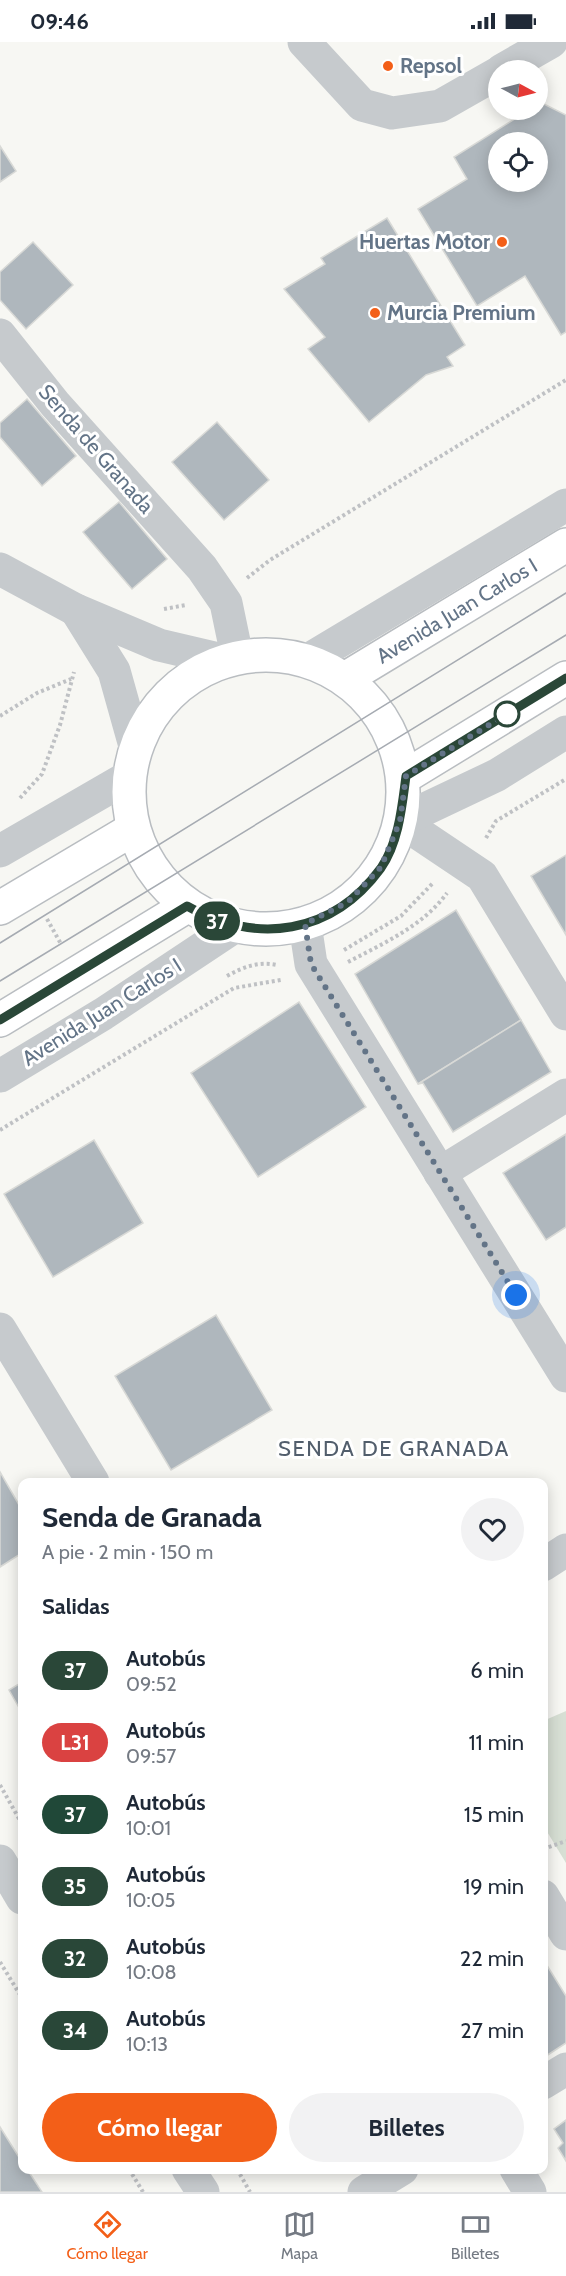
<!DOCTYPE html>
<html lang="es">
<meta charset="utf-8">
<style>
body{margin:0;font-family:Cabin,sans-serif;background:#f2f2f3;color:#1f2937;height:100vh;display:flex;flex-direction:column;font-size:22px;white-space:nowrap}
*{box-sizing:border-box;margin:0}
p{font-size:20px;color:#747a83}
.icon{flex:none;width:33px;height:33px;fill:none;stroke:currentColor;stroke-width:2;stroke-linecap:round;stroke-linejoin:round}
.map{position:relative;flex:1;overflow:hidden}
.drawer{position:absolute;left:18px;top:1436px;width:530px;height:696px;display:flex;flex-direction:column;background:#fff;border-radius:12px;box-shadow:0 3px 15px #0003}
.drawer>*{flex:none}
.badge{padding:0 12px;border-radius:20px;font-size:21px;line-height:39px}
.needle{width:39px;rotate:97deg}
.fabs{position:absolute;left:488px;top:18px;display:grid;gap:12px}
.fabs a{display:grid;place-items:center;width:60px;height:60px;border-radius:50%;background:#fff;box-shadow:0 3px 15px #0003;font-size:30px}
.you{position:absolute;width:30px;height:30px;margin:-15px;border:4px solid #fff;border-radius:50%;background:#1a73e8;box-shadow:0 0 0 9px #1a73e833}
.map>.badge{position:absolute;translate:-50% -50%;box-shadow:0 0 0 3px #fff}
h2{padding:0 24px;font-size:22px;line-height:54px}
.round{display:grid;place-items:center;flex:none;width:63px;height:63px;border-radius:32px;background:#f2f2f3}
.head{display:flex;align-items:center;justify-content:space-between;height:102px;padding:0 24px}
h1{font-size:28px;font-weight:700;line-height:45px}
.button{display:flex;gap:12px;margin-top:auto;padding:12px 24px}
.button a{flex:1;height:69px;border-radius:36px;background:#f35f18;color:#fff;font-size:24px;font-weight:700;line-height:69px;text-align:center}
.button a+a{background:#f2f2f3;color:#1f2937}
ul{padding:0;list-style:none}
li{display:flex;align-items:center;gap:18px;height:72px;padding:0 24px}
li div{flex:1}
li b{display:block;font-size:22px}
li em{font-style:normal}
li .badge{min-width:66px;font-weight:700;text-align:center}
.status{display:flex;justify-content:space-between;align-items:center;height:42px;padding:0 30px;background:#fff;direction:ltr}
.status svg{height:16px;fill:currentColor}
.menu{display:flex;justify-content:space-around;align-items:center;height:84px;border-top:2px solid #e0e1e3;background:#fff;font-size:16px;color:#747a83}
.menu a{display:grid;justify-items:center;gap:3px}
.menu .current{color:#f35f18}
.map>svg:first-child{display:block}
</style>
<div class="status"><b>09:46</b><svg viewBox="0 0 49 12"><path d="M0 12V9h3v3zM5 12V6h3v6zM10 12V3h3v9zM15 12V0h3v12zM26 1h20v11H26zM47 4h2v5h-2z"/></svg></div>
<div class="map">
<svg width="566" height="2150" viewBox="0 0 566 2150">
<rect width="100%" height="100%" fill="#f7f7f3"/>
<path fill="#d7dfd4" d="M566,1669V1821L543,1783V1679Z"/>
<g fill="#afb7bd" stroke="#d8d9d6" stroke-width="1.5" fill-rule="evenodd">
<path d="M540,60L566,73V290L561,293L525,234L477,264L418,167L467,137L454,115L529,68H537V62ZM498,100H537V140H498Z"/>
<path d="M0,104L16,129L0,140Z"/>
<path d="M387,176L465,303L447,315L453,324L426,333L369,380L308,307L325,295L284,247L325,222L321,216Z"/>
<path d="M33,200L73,243L26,287L0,258V230Z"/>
<path d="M27,357L76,414L42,444L0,395V381Z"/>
<path d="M217,380L269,438L224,478L172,420Z"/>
<path d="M119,460L167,517L132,547L83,490Z"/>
<path d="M566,813V893L531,834Z"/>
<path d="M456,868L521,978L418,1042L355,932Z"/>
<path d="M299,960L366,1065L258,1135L191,1031Z"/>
<path d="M521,978L551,1030L453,1090L423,1041L418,1042Z"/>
<path d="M566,1092V1185L546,1198L503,1131Z"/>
<path d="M94,1098L143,1181L53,1235L4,1152Z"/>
<path d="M216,1273L272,1368L171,1428L115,1334Z"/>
<path d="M0,1430L22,1468V1511L0,1525Z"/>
<path d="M22,1640V1671L9,1648Z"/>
<path d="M543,1917L566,1954V2001L543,2016Z"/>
<path d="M566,2078V2119L558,2106L563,2101L554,2087Z"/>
<path d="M0,2085L22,2120V2127H27L42,2150H0Z"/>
</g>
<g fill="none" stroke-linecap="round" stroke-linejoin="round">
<g stroke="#b9bdc1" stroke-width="36">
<g id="primary">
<circle cx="266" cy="750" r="137"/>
<path d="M348,635L566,503"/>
<path d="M406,734L566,636"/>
<path d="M0,866L133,787"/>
<path d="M0,978L187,864"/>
</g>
</g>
<g stroke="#bfc1c4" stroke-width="4" stroke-dasharray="3 3" stroke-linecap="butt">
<path d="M247,536L270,518L566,338"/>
<path d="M164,567L186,563"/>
<path d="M0,674L37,651L71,637"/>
<path d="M20,756L42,732L60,683L74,630"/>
<path d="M486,796L496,779L566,737"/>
<path d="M47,877L61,902"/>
<path d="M344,908L401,874L433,841"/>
<path d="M348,920C384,901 423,884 447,851"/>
<path d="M227,934C243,925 259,919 277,923"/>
<path d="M0,1088L234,946L281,938"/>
<path d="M0,1743L22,1782"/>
<path d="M543,1807L566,1799"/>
<path d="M0,1920L22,1956"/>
<path d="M129,2127L143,2150"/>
<path d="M237,2127L250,2150"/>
</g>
<g stroke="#c6cacd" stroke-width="33">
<path d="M304,0L362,63L392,71L440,64L498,31"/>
<path d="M502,28L551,0"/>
<path d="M0,293L55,362L202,526L226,561L237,614"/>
<path d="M0,527L76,568L159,603L223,618"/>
<path d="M76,568L114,629L135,704"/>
<path d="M308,618L566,463"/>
<path d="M400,779L482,834L566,972"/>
<path d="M400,779L497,733L566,690"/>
<path d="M0,809L128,735"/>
<path d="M305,882L311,922L566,1334"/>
<path d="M0,1034L103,972L234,885"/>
<path d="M440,1131L566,1053"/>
<path d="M0,1287L93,1440"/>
<path d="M543,1523L566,1508"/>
<path d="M0,1819L22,1856"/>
<path d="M543,1854L566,1892"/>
<path d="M543,2041L566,2027"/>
<path d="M188,2127L203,2150"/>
<path d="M516,2127L530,2150"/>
<path d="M364,2150L402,2127"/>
</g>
<use href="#primary" stroke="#fff" stroke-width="33"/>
<g stroke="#a6abb2" stroke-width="1.5">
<path d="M0,901L566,551"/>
<path d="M0,939L566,593"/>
</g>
</g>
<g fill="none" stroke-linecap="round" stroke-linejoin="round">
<g stroke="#fff" stroke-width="14">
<path id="line" d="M0,978L187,864C257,903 332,893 381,826C399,800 402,764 406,734L566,636"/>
</g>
<use href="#line" stroke="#2a4738" stroke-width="9"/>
<path stroke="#637487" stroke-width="6" stroke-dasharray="0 10.8" d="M507,672L406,734L400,779L381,825L348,860L305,882L311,922L516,1253"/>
</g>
<g fill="#f35f18" stroke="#fff" stroke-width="2">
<circle cx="388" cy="24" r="6"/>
<circle cx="502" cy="200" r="6"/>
<circle cx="375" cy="271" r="6"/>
</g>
<circle fill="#fff" stroke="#2a4738" stroke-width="3" cx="507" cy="672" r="12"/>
<g text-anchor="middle" stroke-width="6" stroke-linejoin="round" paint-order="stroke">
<g font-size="21" font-weight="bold" fill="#637487" stroke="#fff" text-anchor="start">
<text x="400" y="31">Repsol</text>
<text x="490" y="207" text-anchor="end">Huertas Motor</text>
<text x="387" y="278">Murcia Premium</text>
</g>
<g font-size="21" fill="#637487" stroke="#fff">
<text transform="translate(96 407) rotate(49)" y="7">Senda de Granada</text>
<text transform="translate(457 569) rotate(-31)" y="7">Avenida Juan Carlos I</text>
<text transform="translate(102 970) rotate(-32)" y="7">Avenida Juan Carlos I</text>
</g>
<g font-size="22" letter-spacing="1.5" fill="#525e6c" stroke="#fff">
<text x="394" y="1414">SENDA DE GRANADA</text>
</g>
</g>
</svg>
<div class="fabs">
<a><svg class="needle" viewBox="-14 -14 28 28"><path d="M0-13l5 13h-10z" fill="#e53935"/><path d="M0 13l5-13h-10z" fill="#747a83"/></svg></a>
<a><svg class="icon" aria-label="locate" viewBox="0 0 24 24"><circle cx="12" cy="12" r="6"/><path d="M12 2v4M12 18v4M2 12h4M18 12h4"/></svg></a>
</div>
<div class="you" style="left:516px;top:1253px"></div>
<b class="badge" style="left:217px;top:879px;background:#2a4738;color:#fff">37</b>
<section class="drawer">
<div class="head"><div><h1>Senda de Granada</h1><p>A pie · 2 min · 150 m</p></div><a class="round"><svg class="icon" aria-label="heart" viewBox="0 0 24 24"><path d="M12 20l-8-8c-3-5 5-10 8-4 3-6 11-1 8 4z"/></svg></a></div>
<h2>Salidas</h2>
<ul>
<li><span class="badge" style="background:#2a4738;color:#fff">37</span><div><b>Autobús</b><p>09:52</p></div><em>6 min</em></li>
<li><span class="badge" style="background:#da4241;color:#fff">L31</span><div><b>Autobús</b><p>09:57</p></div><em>11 min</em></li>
<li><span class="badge" style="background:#204838;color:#fff">37</span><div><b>Autobús</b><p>10:01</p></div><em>15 min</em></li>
<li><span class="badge" style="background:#294738;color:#fff">35</span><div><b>Autobús</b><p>10:05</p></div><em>19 min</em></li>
<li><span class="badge" style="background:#294738;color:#fff">32</span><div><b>Autobús</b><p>10:08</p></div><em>22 min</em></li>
<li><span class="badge" style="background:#294738;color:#fff">34</span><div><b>Autobús</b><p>10:13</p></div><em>27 min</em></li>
</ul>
<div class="button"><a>Cómo llegar</a><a>Billetes</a></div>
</section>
</div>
<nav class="menu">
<a class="current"><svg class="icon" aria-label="directions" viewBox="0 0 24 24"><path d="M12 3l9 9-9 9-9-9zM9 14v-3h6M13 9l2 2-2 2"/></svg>Cómo llegar</a>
<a><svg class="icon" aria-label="map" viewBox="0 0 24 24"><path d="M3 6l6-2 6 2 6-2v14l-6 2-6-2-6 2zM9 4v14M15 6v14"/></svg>Mapa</a>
<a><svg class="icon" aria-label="tickets" viewBox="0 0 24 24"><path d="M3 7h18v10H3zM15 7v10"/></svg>Billetes</a>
</nav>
